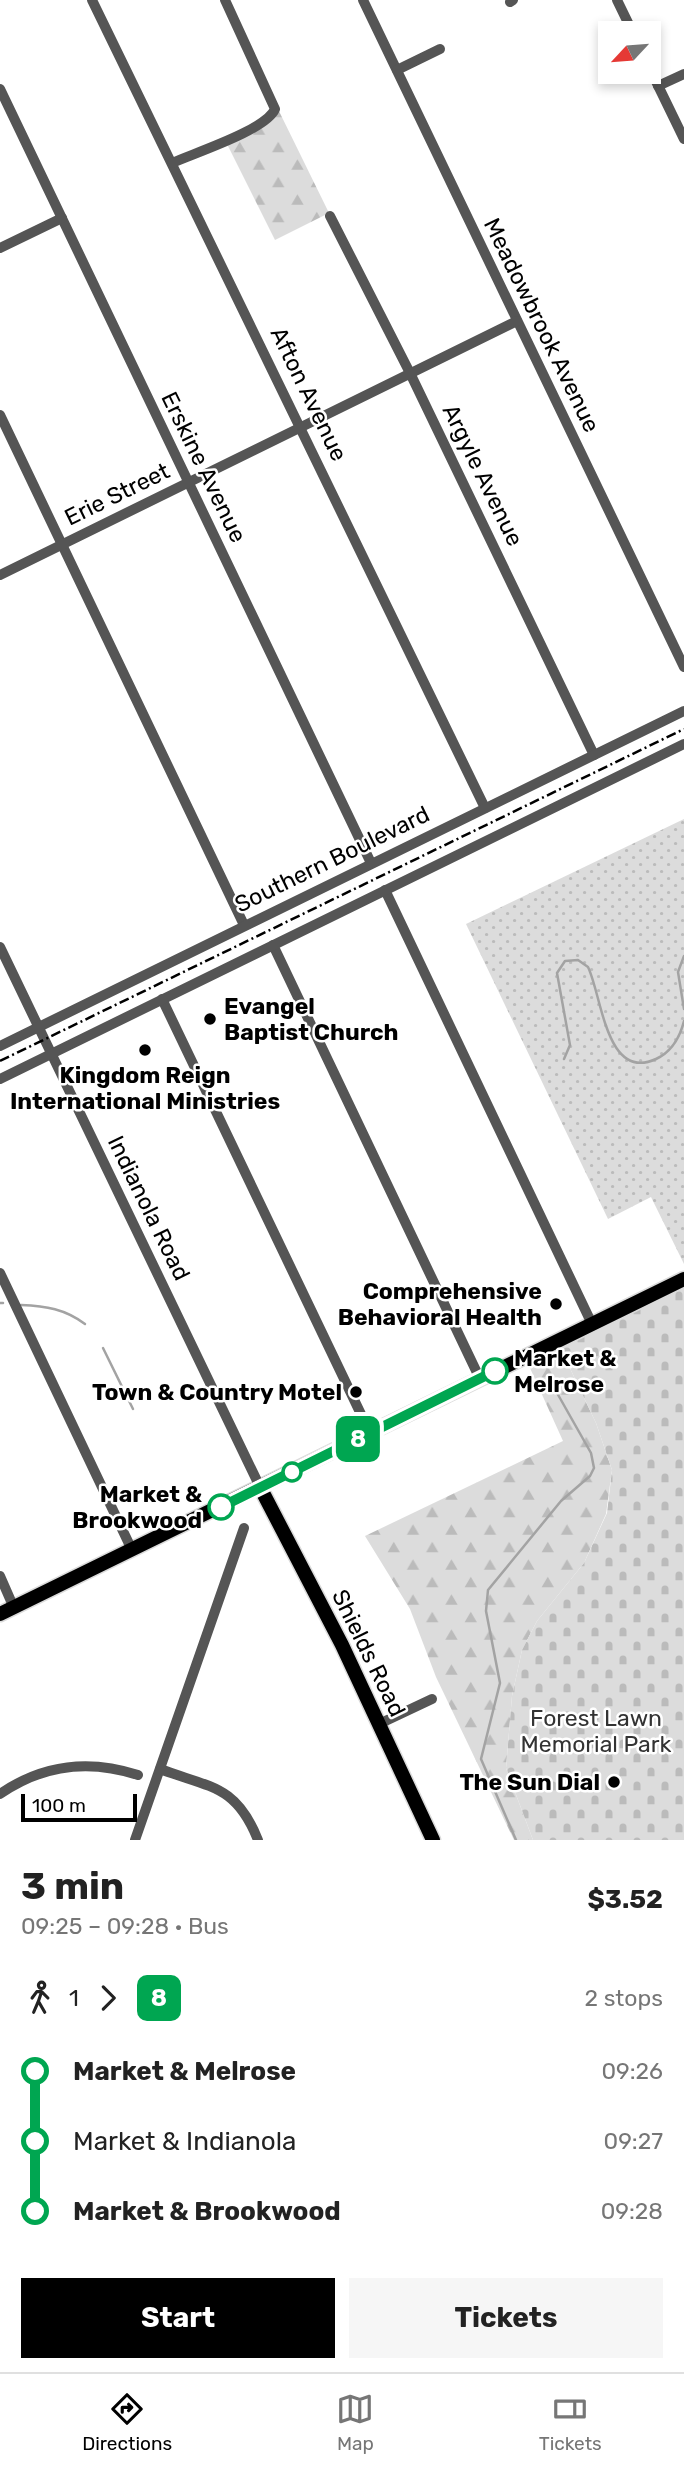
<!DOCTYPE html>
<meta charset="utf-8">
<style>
body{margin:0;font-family:Rubik,sans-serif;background:#f6f6f6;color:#222;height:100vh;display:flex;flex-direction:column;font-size:26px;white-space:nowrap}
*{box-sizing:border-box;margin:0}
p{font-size:23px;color:#767676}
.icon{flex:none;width:38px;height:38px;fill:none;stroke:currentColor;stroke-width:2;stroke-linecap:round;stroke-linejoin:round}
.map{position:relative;height:1840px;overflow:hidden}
.side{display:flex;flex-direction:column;background:#fff;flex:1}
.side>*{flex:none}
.badge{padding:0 14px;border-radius:10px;font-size:24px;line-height:46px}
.needle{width:46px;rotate:244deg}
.buttons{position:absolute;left:598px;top:21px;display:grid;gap:14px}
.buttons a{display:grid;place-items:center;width:63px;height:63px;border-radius:0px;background:#fff;box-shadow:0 4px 10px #0003;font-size:35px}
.scale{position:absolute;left:21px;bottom:18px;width:116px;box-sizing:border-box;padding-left:7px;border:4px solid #000;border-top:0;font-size:19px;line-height:24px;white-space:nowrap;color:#000;-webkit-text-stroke:5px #fff;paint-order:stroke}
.map>.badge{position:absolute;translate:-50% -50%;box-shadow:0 0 0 4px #fff}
.legs{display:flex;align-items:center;gap:10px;height:77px;padding:0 21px;font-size:23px}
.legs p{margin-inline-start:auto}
.headline{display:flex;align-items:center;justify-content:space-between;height:119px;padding:0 21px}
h1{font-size:38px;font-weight:700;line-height:52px}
.primary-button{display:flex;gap:14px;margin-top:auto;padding:14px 21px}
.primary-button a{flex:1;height:80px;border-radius:0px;background:#000;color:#fff;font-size:28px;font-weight:700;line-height:80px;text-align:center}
.primary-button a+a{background:#f6f6f6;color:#222}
ul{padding:0 21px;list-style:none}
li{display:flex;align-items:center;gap:24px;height:70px;font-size:26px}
li i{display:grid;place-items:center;width:10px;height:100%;margin:0 9px;background:currentColor}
li i::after{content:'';width:18px;height:18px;margin:-9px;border:5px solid;border-radius:50%;background:#fff}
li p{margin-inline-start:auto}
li:first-child i{background:linear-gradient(#0000 50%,currentColor 0)}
li:last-child i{background:linear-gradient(currentColor 50%,#0000 0)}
.menu{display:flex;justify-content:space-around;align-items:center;height:98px;border-top:2px solid #e0e0e0;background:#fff;font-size:19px;color:#767676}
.menu a{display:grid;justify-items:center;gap:4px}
.menu .current{color:#000}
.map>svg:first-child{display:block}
</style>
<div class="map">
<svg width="684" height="1840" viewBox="0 0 684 1840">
<defs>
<pattern id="forest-firs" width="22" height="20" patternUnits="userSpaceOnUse" patternTransform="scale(1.75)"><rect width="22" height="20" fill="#dcdcdc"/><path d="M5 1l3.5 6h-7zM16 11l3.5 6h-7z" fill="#bbb"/></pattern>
<pattern id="cemetery-stones" width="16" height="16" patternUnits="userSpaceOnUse" patternTransform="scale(1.75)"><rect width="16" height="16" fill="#dcdcdc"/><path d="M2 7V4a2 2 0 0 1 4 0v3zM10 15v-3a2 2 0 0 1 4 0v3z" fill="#bbb"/></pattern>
<pattern id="park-dots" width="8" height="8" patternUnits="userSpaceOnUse" patternTransform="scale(1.75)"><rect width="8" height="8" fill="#dcdcdc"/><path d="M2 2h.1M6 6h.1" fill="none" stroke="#bbb" stroke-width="1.8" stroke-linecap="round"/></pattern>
</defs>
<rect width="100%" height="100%" fill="#fff"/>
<g fill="url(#forest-firs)">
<path d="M275,103L329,213L275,240L225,140L258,125Z"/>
<path d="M557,1341L596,1423L612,1470L606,1514L584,1563L537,1621L522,1650L512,1696L506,1768L533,1840H514L436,1677L410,1609L365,1536L563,1441L525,1357Z"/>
</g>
<path fill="url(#cemetery-stones)" d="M684,1279V1840H533L506,1768L512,1696L522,1650L537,1621L584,1563L607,1513L612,1470L596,1423L557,1341Z"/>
<path fill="url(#park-dots)" d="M684,819V1264L651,1197L608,1219L466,924Z"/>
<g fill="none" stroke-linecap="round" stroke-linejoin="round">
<g stroke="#a3a3a3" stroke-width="2.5">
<path d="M684,956L678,972L684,1009"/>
<path d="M564,1059L570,1045L557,973L565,961L578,960L588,967C602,996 606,1082 656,1059C671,1052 680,1037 684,1021"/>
<path d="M0,1303H3"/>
<path d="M21,1305C46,1306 65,1309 85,1324"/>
<path d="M103,1348L133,1409"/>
<path d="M516,1840L481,1759L500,1683L486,1611L488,1590L561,1501L590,1476L594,1468L591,1453L548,1377"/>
</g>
<g stroke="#dbdbdb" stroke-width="17">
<g id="major">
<path d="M260,1487L342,1645L433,1840"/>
<path d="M0,1614L684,1279"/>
</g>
</g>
<g stroke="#555" stroke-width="10">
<path d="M92,0L485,808"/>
<path d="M363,0L684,667"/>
<path d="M617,0L633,33"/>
<path d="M510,2L513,0"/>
<path d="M649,67L684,139"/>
<path d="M397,70L440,49"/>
<path d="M658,86L684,74"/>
<path d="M0,89L371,863"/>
<path d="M172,163C194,153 266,130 275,109L225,0"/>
<path d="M330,216L410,373L594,755"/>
<path d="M0,248L62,218"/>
<path d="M0,415L244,925"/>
<path d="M0,575L517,321"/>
<path d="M385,890L592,1324"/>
<path d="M273,945L480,1379"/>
<path d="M0,947L260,1487"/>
<path d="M162,999L370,1433"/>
<path d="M0,1046L684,711"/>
<path d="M0,1079L684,744"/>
<path d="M0,1273L132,1550"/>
<path d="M0,1576L14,1608"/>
<path d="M379,1724L432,1699"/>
<path d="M160,1769C211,1788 236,1785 258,1840"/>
<path d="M0,1794C42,1765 89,1759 138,1775"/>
<path d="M135,1840L244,1528"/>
</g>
<use href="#major" stroke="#000" stroke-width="14"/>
<path stroke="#000" stroke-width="2.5" stroke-dasharray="10 3.5 2 3.5" stroke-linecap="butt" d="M0,1061L684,729"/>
</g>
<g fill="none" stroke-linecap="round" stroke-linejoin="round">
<g stroke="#fff" stroke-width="16">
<path id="line-1" d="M221,1507L495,1371"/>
</g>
<use href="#line-1" stroke="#00a651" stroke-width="10"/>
</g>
<g fill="#000" stroke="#fff" stroke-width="2.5">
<circle cx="210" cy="1019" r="7"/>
<circle cx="145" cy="1050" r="7"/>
<circle cx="556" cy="1304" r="7"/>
<circle cx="356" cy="1392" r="7"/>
<circle cx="614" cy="1782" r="7"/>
</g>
<g fill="#fff" stroke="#00a651" stroke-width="3.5">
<circle cx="495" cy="1371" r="12"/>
<circle cx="292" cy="1472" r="9"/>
<circle cx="221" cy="1507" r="12"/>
</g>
<g text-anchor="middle" stroke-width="5" stroke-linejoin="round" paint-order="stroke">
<g font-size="23" fill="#000" stroke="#fff">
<text transform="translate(542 325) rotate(64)" y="8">Meadowbrook Avenue</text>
<text transform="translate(309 394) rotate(64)" y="8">Afton Avenue</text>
<text transform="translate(204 467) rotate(64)" y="8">Erskine Avenue</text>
<text transform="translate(483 475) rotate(64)" y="8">Argyle Avenue</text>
<text transform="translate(117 494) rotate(-26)" y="8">Erie Street</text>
<text transform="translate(332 859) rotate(-26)" y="8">Southern Boulevard</text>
<text transform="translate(149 1208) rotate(64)" y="8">Indianola Road</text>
<text transform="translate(369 1653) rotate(64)" y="8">Shields Road</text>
</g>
<g font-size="23" font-weight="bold" fill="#000" stroke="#fff" text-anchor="end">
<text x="224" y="1014" text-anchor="start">Evangel<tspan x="224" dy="26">Baptist Church</tspan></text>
<text x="145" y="1083" text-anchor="middle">Kingdom Reign<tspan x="145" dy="26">International Ministries</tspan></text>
<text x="542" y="1299">Comprehensive<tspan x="542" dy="26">Behavioral Health</tspan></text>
<text x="342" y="1400">Town &amp; Country Motel</text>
<text x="600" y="1790">The Sun Dial</text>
</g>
<g font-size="23" font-weight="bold" fill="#000" stroke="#fff" text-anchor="start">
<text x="514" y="1366">Market &amp;<tspan x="514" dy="26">Melrose</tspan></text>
<text x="202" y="1502" text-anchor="end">Market &amp;<tspan x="202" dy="26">Brookwood</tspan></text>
</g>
<g font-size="23" fill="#333" stroke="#fff">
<text x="596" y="1726">Forest Lawn<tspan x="596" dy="26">Memorial Park</tspan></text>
</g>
</g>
</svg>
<div class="buttons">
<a><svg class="needle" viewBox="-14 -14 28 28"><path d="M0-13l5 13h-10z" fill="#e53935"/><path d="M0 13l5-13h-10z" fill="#767676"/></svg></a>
</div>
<div class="scale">100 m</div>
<b class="badge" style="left:358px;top:1439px;background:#00a651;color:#fff">8</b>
</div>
<section class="side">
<div class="headline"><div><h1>3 min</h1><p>09:25 – 09:28 · Bus</p></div><b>$3.52</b></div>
<div class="legs"><svg class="icon" aria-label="walk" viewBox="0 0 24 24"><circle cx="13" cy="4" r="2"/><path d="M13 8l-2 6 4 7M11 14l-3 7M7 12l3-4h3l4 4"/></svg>1<svg class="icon" aria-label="forward" viewBox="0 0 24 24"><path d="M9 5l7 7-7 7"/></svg><b class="badge" style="background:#00a651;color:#fff">8</b><p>2 stops</p></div>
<ul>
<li><i style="color:#00a651"></i><b>Market &amp; Melrose</b><p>09:26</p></li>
<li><i style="color:#00a651"></i><span>Market &amp; Indianola</span><p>09:27</p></li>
<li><i style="color:#00a651"></i><b>Market &amp; Brookwood</b><p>09:28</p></li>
</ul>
<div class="primary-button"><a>Start</a><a>Tickets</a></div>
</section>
<nav class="menu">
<a class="current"><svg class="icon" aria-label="directions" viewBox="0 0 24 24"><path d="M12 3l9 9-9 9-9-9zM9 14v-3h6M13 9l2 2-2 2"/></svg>Directions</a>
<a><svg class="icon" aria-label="map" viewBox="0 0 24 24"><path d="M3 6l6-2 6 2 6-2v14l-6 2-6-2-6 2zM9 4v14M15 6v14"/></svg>Map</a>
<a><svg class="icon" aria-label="tickets" viewBox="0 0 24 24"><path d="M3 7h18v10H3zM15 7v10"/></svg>Tickets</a>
</nav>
